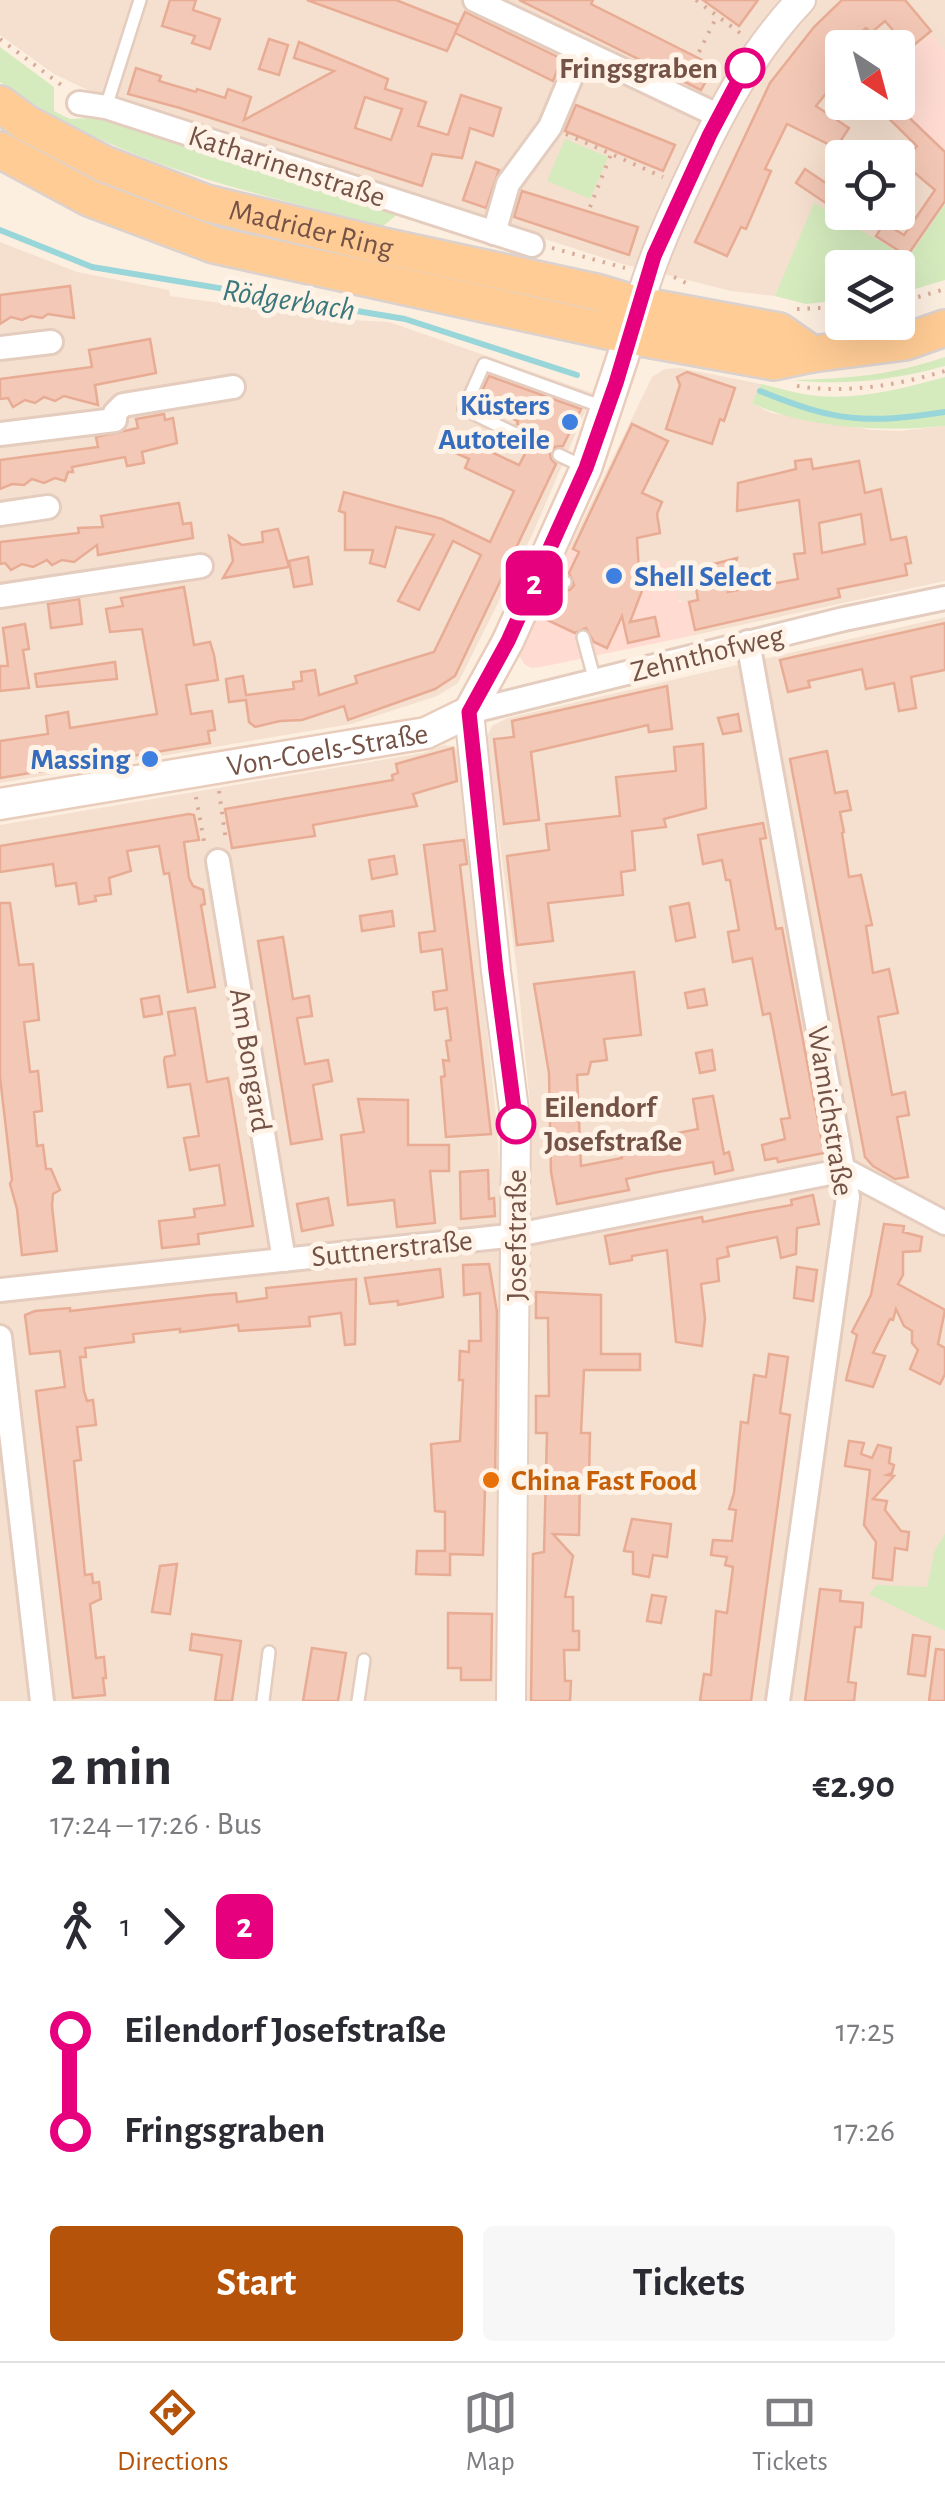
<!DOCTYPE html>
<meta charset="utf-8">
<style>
body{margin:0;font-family:"Alegreya Sans",sans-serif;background:#f7f7f7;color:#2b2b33;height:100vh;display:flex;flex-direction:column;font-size:38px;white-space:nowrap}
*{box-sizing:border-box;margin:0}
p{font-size:32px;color:#7c7c81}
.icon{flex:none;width:55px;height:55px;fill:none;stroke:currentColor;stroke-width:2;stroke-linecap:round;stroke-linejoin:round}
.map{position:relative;height:1701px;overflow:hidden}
.panel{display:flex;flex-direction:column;background:#fff;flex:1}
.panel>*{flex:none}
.badge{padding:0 20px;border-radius:15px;font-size:35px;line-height:65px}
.needle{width:65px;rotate:144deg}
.buttons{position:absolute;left:825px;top:30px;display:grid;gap:20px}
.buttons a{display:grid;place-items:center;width:90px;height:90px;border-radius:10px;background:#fff;box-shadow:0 10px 40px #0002;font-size:50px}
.map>.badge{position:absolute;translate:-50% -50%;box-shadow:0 0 0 5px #fff}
.legs{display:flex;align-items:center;gap:15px;height:110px;padding:0 50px;font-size:32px}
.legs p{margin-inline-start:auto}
.overview{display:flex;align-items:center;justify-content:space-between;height:170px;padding:0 50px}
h1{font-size:55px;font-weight:700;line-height:75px}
.action{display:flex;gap:20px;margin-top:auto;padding:20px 50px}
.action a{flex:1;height:115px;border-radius:10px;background:#b45309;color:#fff;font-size:40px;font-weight:700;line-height:115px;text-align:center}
.action a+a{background:#f7f7f7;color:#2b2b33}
ul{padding:0 50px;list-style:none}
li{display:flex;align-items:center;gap:35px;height:100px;font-size:38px}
li i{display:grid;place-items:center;width:15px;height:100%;margin:0 12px;background:currentColor}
li i::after{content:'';width:25px;height:25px;margin:-12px;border:8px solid;border-radius:50%;background:#fff}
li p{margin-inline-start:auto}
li:first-child i{background:linear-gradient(#0000 50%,currentColor 0)}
li:last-child i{background:linear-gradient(currentColor 50%,#0000 0)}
.dock{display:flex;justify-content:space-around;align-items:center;height:140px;border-top:2px solid #e1e1e2;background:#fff;font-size:28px;color:#7c7c81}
.dock a{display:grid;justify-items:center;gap:5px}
.dock .on{color:#b45309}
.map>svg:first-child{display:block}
</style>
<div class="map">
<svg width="945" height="1701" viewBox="0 0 945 1701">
<rect width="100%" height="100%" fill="#fdefe0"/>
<g fill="#f5dfce" fill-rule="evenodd">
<path d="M0,0H945V51L931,34L905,56L880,30L860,47L842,48V102L895,103L945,151V204L908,259L815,204L775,296L731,291L619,263L90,91L54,74L0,35ZM842,158H898V212H842Z"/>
<path d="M0,242L77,272L169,290L170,296L336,319L389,322L593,393L533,533L458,683L437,696L351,724L0,783Z"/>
<path d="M680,368L761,384L752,403L771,413L872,430L900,431L945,426V581L695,635L688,604L569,549L652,377L665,369Z"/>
<path d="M945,617V1701H527L532,1125L517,971L486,738L492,726L508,718Z"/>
<path d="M444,745L454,746L459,754L497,1126L503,1251L497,1701H0V825L423,753Z"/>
</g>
<g fill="#ffdbd2">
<path d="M931,34L945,51V151L895,103L898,102V49L905,56Z"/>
<path d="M569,549L605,567L669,561L679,601L688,603L695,635L541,667L531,668L524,664L519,655Z"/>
</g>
<g fill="#d5ebbe">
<path d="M0,47L54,87V111L70,119L109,117L398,214L383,226C248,192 116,164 0,82Z"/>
<path d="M565,139L608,157L590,199L547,181Z"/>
<path d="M814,203L908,258L945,204V280L898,294V268H842V300L806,304L775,296Z"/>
<path d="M945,357V366C894,380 844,386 792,380C846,379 893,375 945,357Z"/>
<path d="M945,377V426C888,432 804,429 752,403L761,384C779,388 798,394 817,396C859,400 905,388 945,377Z"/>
<path d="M945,1534V1631L869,1594L877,1585L927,1587L935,1550Z"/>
</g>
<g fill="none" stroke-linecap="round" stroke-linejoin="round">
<g stroke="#99d6da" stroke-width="6">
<path d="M0,230L92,267L405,319L577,375"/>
<path d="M760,391C836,422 865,424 945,412"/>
</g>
</g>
<g fill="#f4c8b6" stroke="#e8ac95" stroke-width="2.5" fill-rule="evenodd">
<path d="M170,0H196L193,10L220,19L210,49L192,43L195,36L162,26Z"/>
<path d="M307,0H396L459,25L447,51Z"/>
<path d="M519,0H593L591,4L714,66L701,90Z"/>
<path d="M703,0H758L739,26Z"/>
<path d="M842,0H905L931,31L909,49L885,21L871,33L866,28L842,48V73L816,106L849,128L836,148L787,124L765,169L771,171L746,229L741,227L727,256L695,242L770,83L814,27Z"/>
<path d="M465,12L562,59L553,81L455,33Z"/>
<path d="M269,39L288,45L279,75L259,69Z"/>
<path d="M299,42L388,79L385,89L426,102L418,126L448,135L461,95L501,108L493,136L470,128L462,158L432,154L422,186L180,108L128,94L136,68L161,76L159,81L196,92L197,89L225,98L228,89L251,97L244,120L334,71L294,58ZM365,97L402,109L391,140L355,128Z"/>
<path d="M872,102H893L945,152V201L907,256L876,236L884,223L904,235L935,190L903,163L917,146Z"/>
<path d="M576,105L675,145L663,171L565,131Z"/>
<path d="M476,162L499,170L486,208L463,200Z"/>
<path d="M805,169L842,194V214L796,183Z"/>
<path d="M522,191L638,227L629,255L514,217Z"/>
<path d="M70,286L74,318L48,314L42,318L31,316L22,320L11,317L0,324V295Z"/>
<path d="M150,339L156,373L95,385L98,405L64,396L55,401L44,397L35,403L25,400L13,407L8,398L0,399V379L92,367L89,350Z"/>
<path d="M687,372L735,388L724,421L720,419L712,444L666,429L680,385L677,377Z"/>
<path d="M489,376L581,409L563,446L555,447L550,452L551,459L556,464L455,676L435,689L348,720L344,706L302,720L280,721L255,727L249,722L246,700L229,702L226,679L243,676L246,695L294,689L293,682L302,681L301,672L315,670L319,695L357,683L355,676L434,652L481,555L453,541L419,610L398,601L434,535L396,527L385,567L370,563L373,550H345V513L339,511L344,492L442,519L490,542L514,491L465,468L469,459L436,444L442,429L519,465L527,450L538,451L543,443L541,437L517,424L518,421L477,402Z"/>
<path d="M164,414L165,420L173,418L177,443L142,452L144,463L127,466L125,457L72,467L73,472H68L65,481L55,478L44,483L32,479L24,485L12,484L0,489V460L98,447L96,437L138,428L136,419Z"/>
<path d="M632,424L668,441L642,493L662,502L657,514L660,533L637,538L639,572L648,575L630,622L655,617L659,636L628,643L622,616L607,648L594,642L586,628L575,633L547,620L561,590H570L574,585L569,573L579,552L573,549Z"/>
<path d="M811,459L813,469L859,461L865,493L881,489L891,540L906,537L911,563L905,564L907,575L838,589L840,597L695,630L689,602L698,600L695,582H700L698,568L737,558L728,592L798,579L794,554L805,553L799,500L737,511L738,483L796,469L795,461ZM861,514L865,544L822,553L819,523Z"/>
<path d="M179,503L183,524L191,523L193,538L98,555L97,545L74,562L62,560L52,565L47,560L33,567L22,564L11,570L5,563L0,564V542L79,533L78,528L103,527L101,516Z"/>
<path d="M278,529L289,567L223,578L233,561L229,536L242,545L263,542L262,532Z"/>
<path d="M308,557L312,584L294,587L289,561Z"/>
<path d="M184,587L194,645L210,642L214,655L218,680L186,685L191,714L212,711L215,730L208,731L210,743L0,778V741L48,734L46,716L68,712L70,728L157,714L142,629L110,632L106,609L123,606L121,598Z"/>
<path d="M79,599L82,624L51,628L48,604Z"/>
<path d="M945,623V670L911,677L916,708L899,711L894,683L866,689L862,669L808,681L810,687L788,692L780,660Z"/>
<path d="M25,624L29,649L23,650L29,688L0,691V666H8L3,628Z"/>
<path d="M115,662L117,679L37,687L35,674Z"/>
<path d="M667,686L672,729L649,732L648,725L531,752L539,820L504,824L494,739L514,737L512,721Z"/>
<path d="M738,714L741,731L723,734L718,718Z"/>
<path d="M703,744L706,808L664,819L666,827L632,831L635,870L621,872L623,895L548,903L553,941L517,945L507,856L549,850L546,824L620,816L616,777L676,771L674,747Z"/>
<path d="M453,748L457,781L413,794L417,806L313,825L315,836L232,848L225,809L393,780L392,775L398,773L396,764Z"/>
<path d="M827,751L835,793L847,791L851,810L840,812L844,832L842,833L849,877L861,875L872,925L866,926L873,973L889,969L898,1013L878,1017L892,1095L905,1092L909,1115L897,1117L908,1177L895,1179L873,1166L865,1157L790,759Z"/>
<path d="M189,814L194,815L199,840L184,842L189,878L193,886L203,890L205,904L201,905L215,987L188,992L169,873L164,874L159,846L127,851L131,871L109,878L111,894L95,896L96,901L79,904L76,883L56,886L53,864L0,872V846Z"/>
<path d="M763,823L766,838L760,839L766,873L776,929L782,928L824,1153L778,1162L777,1158L765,1160L762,1145L785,1139L781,1119L790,1118L770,1013L763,1015L752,958L733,962L728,932L739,930L730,880H726L722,860L703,864L698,835Z"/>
<path d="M464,840L467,864L460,865L491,1134L446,1137L441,1077L445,1076L443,1060L449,1061L446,1041L451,1040L447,1008L435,1010L433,992L447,990L442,949L421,952L419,933L435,931L424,845Z"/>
<path d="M394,856L397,874L372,879L369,860Z"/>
<path d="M0,903H10L19,965L33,964L39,1020L24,1022L30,1072L38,1071L42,1111L34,1112L37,1146L43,1145L46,1169H51L60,1190L53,1194L52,1206L57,1251L22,1255L17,1209L10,1184L12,1180L0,1077Z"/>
<path d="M689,903L695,937L676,941L670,907Z"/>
<path d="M392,911L394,926L362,931L360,916Z"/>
<path d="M283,937L293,999L309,996L312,1016L297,1018L305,1064L328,1060L332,1081L313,1085L322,1139L291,1144L258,941Z"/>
<path d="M634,972L641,1035L604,1039L607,1060L591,1062L588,1074L577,1075L581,1166L622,1158L620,1147L628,1143L698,1129L693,1099L713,1096L724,1154L729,1152L733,1170L715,1174L713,1162L658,1172L626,1179L629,1190L557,1204L551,1172L549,1073L534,984Z"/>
<path d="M704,989L707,1005L688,1008L685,993Z"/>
<path d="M159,996L162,1014L144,1017L141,999Z"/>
<path d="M195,1008L207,1082L228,1078L253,1226L198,1234L199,1244L162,1248L159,1221L195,1217L194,1209L225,1205L219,1165L190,1170L184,1138L199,1136L190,1084L168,1087L164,1061L165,1057L175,1055L168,1012Z"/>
<path d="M712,1050L715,1070L700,1073L696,1053Z"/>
<path d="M358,1099L408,1100V1145H449V1171H430L435,1223L397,1227L394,1200L348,1205L341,1135L364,1132Z"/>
<path d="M488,1170L489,1199L494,1198L495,1216L461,1219L460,1172Z"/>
<path d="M813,1195L819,1224L797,1228L796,1254L781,1258L777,1237L727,1247L729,1256L717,1259L719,1281L701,1284L705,1319L702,1346L676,1342L667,1250L632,1256V1260L610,1264L605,1236L702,1217L703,1222L747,1213L792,1205L791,1200Z"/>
<path d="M328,1198L333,1225L302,1231L297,1204Z"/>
<path d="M884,1224L904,1226L903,1232L922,1237L920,1251L903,1252V1275L898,1284L945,1310L938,1344L945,1348V1374L940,1384L910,1369L918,1350L912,1343V1331L904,1326L896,1309L893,1320L890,1319L873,1353L885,1356L873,1387L846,1380L857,1335L852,1332L871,1295Z"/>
<path d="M489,1264L497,1312L495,1489H485L483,1555L450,1554V1575L416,1574L417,1551H445V1512L435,1511L431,1444L460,1441L463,1380H459L460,1351L469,1352V1341H481L480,1293L464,1295L463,1265Z"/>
<path d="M797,1267L817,1270L813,1301L794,1298Z"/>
<path d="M440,1269L443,1297L398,1305V1301L370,1304L365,1278Z"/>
<path d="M356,1279L355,1344L345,1345L341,1313L309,1317L310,1326L239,1331L238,1325L180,1332V1329L133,1334L134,1342L85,1348L86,1357H80L84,1391L87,1401L93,1400L96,1425L77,1427L81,1460L74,1461L85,1575L92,1574L93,1583L99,1582L101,1599L90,1604L96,1658L104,1657L106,1678H103L105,1695L73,1698L36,1391L65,1387L60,1351L30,1354L25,1315L35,1311L70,1308V1311L210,1295L236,1293L237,1302L267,1298L266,1288Z"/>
<path d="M536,1292L601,1295V1354H640V1370H584L581,1433H590L589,1477L580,1476L579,1535L553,1534L573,1556L565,1597H573V1631H579V1650H564L565,1681H571L570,1701H531L533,1554L544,1552L547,1433H536V1396H549L548,1318H536Z"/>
<path d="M769,1354L788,1357L780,1413L790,1415L751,1701H700L704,1674L711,1675L716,1611L727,1613L733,1567L725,1565L727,1557L711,1555L713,1540L732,1541L736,1510L729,1509L734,1493L741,1422L748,1423L754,1375L766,1377Z"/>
<path d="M849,1441L864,1443L861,1454L872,1458L878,1445L891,1448L889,1463L894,1465L892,1473L887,1475L894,1476L873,1499L887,1501L885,1510L901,1531L909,1532L907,1550L895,1548L892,1580L873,1578L876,1542L864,1525L870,1470L845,1466Z"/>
<path d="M632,1519L671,1524L667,1557L653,1555L649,1577L633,1574V1552L624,1551Z"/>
<path d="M177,1564L170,1614L152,1612L160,1566Z"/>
<path d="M820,1589L841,1591L840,1601L863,1603L861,1627H855L848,1682L856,1683L854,1701H805Z"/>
<path d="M652,1595L666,1597L661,1623L647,1621Z"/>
<path d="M448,1613L492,1614L491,1680H461V1668H448Z"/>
<path d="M192,1634L241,1641L232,1701H215L222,1655L190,1650Z"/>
<path d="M913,1635L930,1637L925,1676L908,1674Z"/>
<path d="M312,1648L346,1653L338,1701H303Z"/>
<path d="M936,1649L945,1650V1701H929Z"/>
</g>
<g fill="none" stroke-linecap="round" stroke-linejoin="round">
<g stroke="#e4ccbe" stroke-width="16">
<g id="service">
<path d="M106,107L140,0"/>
<path d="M534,443L464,409L484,364L603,407"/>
<path d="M559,455L582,466"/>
<path d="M543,572L565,582"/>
<path d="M583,637L595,681"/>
<path d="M263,1701L269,1652"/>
<path d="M358,1701L364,1660"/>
</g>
</g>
<g stroke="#e4ccbe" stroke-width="28">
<g id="minor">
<path d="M475,0L719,116"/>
<path d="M79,103L106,107L532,245"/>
<path d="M494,233L508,184L550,127L582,51"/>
<path d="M0,348L51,342"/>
<path d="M0,434L115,420V413L123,405L233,387"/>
<path d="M0,514L48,507"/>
<path d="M0,596L201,566"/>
<path d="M748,642L848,1197L778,1701"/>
<path d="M469,712L844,619L945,598"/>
<path d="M218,861L284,1260"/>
<path d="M0,1290L517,1235L845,1170L945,1223"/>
<path d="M0,1337L42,1701"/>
</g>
</g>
<g stroke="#e4ccbe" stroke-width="32">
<g id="tertiary">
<path d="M635,320C647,272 666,228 687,183C718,116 750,54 801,0"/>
<path d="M469,712L496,971L516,1125L511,1701"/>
</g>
</g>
<g stroke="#e9ccbb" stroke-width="35">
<g id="secondary">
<path id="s1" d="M0,804L426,733L469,712L508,641L586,468L635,320"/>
</g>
</g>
<g stroke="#dbd2cf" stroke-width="40">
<g id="primary">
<path id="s2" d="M0,104L26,123L104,164L206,203L379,245L596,292L639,305L779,331L812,354"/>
<path d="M0,150L89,198L214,245L630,336L774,362L812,354L905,342L945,328"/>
</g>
</g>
<g stroke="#d9ab99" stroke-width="4" stroke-dasharray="2.5 8" stroke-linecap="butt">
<path d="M696,0L744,36"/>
<path d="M0,39L64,87"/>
<path d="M699,52L717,16"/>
<path d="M566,134L663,177"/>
<path d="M590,207L611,154"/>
<path d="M552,248L625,268"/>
<path d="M674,277L692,286"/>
<path d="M898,303L945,289"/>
<path d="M797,309L842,307"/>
<path d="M797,386C847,394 898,385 945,371"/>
<path d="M219,791L226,841"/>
<path d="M196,797L205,847"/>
</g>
<use href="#service" stroke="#fff" stroke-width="11"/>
<use href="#minor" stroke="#fff" stroke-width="22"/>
<use href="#tertiary" stroke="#fff" stroke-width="28"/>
<use href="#secondary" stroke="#fff" stroke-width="30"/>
<use href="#primary" stroke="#ffcc95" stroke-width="35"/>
</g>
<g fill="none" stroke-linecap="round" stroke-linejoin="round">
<g stroke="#fff" stroke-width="22">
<path id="line-1" d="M516,1124L496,971L469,712L508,641L586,468L616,383L654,256L710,134L745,68"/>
</g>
<use href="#line-1" stroke="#e6007e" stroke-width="15"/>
</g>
<g fill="#fff" stroke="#e6007e" stroke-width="5">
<circle cx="745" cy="68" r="18"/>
<circle cx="516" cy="1124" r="18"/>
</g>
<g fill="#3f7fe0" stroke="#fff3e7" stroke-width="4">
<circle cx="570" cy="422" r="10"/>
<circle cx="614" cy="576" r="10"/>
<circle cx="150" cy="759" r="10"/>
</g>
<circle fill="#e8710a" stroke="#fff3e7" stroke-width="4" cx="491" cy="1480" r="10"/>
<g text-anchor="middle" stroke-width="10" stroke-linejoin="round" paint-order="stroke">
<g font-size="30" font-weight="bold" fill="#755246" stroke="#fff3e7" text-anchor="end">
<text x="718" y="78">Fringsgraben</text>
<text x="544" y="1117" text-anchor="start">Eilendorf<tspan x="544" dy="34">Josefstraße</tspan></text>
</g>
<g font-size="30" fill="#755246" stroke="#fff3e7">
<text transform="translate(287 166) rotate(18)" y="10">Katharinenstraße</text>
<text dy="10" stroke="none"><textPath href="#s2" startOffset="338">Madrider Ring</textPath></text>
<text transform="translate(707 653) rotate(-14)" y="10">Zehnthofweg</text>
<text dy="10" stroke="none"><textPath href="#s1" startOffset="332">Von-Coels-Straße</textPath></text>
<text transform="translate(251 1060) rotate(81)" y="10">Am Bongard</text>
<text transform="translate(831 1111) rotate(81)" y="10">Wamichstraße</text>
<text transform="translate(516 1235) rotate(-90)" y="10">Josefstraße</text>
<text transform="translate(392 1248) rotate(-6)" y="10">Suttnerstraße</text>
</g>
<g font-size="30" font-weight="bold" fill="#366cbe" stroke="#fff3e7" text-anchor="end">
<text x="550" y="415">Küsters<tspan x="550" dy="34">Autoteile</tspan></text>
<text x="634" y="586" text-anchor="start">Shell Select</text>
<text x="130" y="769">Massing</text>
</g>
<g font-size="30" font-weight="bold" fill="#c56008" stroke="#fff3e7" text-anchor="start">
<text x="511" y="1490">China Fast Food</text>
</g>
<g font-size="32" font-style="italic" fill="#3a787c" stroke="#fff3e7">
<text transform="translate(289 299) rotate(9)" y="11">Rödgerbach</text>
</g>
</g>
</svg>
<div class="buttons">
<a><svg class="needle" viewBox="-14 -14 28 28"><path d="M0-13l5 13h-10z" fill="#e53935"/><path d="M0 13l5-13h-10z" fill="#7c7c81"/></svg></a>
<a><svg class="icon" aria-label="locate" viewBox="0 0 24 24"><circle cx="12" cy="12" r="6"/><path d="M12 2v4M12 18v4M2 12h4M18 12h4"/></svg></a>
<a><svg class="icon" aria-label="layers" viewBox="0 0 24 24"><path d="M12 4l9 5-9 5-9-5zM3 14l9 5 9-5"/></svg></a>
</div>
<b class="badge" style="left:534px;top:583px;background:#e6007e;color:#fff">2</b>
</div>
<section class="panel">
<div class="overview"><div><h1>2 min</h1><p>17:24 – 17:26 · Bus</p></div><b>€2.90</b></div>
<div class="legs"><svg class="icon" aria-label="walk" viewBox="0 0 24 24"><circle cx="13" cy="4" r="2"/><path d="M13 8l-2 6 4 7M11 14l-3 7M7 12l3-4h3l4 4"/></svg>1<svg class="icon" aria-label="forward" viewBox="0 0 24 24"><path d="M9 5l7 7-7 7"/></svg><b class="badge" style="background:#e6007e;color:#fff">2</b></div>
<ul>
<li><i style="color:#e6007e"></i><b>Eilendorf Josefstraße</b><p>17:25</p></li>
<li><i style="color:#e6007e"></i><b>Fringsgraben</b><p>17:26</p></li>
</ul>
<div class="action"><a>Start</a><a>Tickets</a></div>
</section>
<nav class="dock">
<a class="on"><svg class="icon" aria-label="directions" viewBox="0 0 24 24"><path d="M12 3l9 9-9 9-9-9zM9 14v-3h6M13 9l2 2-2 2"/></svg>Directions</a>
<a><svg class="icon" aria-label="map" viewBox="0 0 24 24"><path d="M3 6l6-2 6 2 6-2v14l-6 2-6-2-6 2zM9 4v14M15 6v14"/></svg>Map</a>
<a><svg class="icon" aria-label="tickets" viewBox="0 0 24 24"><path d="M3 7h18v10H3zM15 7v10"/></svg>Tickets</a>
</nav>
